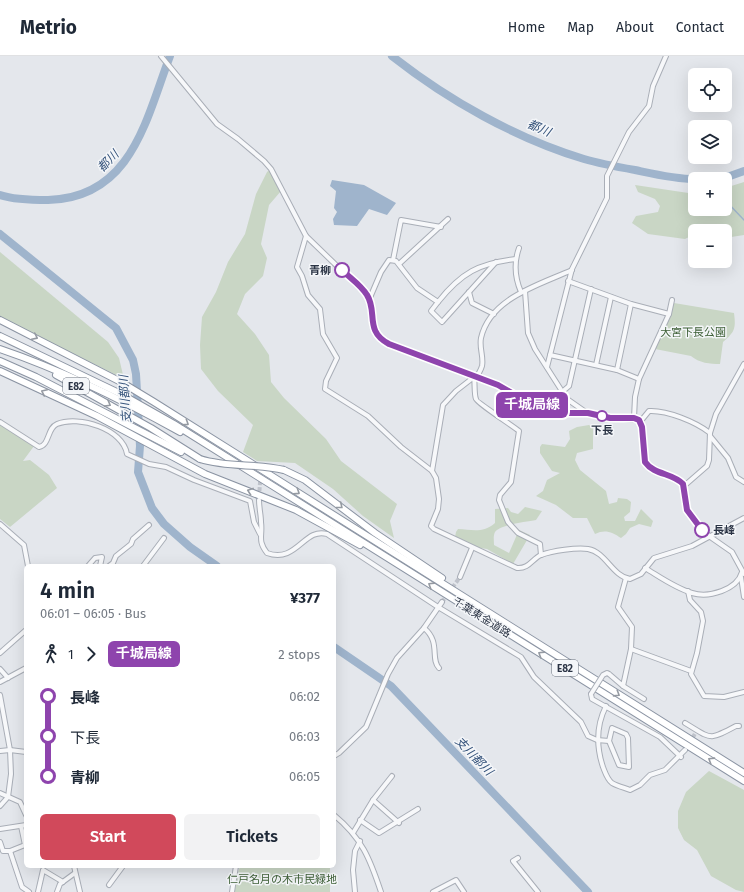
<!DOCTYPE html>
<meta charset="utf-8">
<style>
body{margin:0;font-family:"Fira Sans","Noto Sans JP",sans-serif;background:#f2f2f3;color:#1f2937;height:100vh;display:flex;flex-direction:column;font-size:15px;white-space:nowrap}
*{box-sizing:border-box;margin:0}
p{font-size:13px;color:#747a83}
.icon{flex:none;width:22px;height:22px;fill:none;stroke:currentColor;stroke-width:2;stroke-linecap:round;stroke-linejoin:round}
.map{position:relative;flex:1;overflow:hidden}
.side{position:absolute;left:24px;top:508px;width:312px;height:304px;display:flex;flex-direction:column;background:#fff;border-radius:6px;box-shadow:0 4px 16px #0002}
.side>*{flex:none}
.badge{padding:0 8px;border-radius:6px;font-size:14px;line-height:26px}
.fabs{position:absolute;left:688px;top:12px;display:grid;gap:8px}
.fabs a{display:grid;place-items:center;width:44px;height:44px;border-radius:6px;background:#fff;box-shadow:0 4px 16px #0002;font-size:20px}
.map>.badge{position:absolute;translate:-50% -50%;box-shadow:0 0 0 2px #fff}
.legs{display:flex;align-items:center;gap:6px;height:44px;padding:0 16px;font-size:13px}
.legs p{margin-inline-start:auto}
.head{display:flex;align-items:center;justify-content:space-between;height:68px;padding:0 16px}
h1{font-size:22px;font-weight:600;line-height:30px}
.primary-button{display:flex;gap:8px;margin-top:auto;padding:8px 16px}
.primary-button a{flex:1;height:46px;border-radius:6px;background:#d1495b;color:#fff;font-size:16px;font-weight:600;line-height:46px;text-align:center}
.primary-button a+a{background:#f2f2f3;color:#1f2937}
ul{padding:0 16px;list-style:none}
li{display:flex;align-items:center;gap:14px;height:40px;font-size:15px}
li i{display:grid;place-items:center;width:6px;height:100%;margin:0 5px;background:currentColor}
li i::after{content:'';width:10px;height:10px;margin:-5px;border:3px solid;border-radius:50%;background:#fff}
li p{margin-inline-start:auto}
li:first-child i{background:linear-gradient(#0000 50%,currentColor 0)}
li:last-child i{background:linear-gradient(currentColor 50%,#0000 0)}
header{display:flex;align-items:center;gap:24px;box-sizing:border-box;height:56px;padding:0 20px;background:#fff;border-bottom:1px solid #e0e1e3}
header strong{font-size:19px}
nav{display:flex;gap:22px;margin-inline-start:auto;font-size:14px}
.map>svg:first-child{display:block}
</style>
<header>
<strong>Metrio</strong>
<nav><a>Home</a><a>Map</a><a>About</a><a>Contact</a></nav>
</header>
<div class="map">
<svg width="744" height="836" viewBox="0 0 744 836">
<rect width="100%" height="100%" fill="#e4e7ec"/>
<g fill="#c9d6c5">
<path d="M272,112L281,135L269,149L261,188L267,202L263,220L245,238L237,258L255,278L269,299L271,326L284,342L326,383L341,405L397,448L390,465L394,482L363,460L333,433L295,407L257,405L243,396L253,369L218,335L201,313L200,289L202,261L216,236L228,206L245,178L256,138L267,116Z"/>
<path d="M744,126V179L725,182V175H695V181L691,180L685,183L648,178L632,167L636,160L658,156L660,150L655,143L638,136L635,129L695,138V153H725V132Z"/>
<path d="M0,196L108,286L119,302L124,323L0,261Z"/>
<path d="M674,247L734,257C736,272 735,276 723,286L720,308C710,308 699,307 691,300L655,293C660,277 670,264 674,247Z"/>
<path d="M0,365L34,390L23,405L30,404L49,419L57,432L10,471L0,463Z"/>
<path d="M589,369L593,372V393L577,397L575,404L580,414L606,435L609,448L617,446L618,442L627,443L631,446L630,456L624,461L625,465H635L641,453L653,465L651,471L639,468L630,472L626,478L621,482C612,476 605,473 595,478L587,462H573L556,449L536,440L543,435L547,424L560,417L552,415L540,397V391L542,388L565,391L570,383L569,375L577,371Z"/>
<path d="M525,451L542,455L536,464C526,466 501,468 495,476C493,480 494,485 494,489L509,497L519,474L530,479L513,508L487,493L474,491L455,481L456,476L458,473C473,474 484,477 495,467V453L508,452L511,456L518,458Z"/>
<path d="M709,715L744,734V836L736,834L711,820L697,794L684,784L678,772V755L686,736Z"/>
<path d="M240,810H330V836H235V827Z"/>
</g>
<path fill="#9fb4cc" d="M332,124L364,129L396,147L387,159L369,153L357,170L334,169L333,163L337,156L334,152L336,135L330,130Z"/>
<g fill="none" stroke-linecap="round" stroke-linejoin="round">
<path stroke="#9fb4cc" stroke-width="1.5" d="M725,144L744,164"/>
<g stroke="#9fb4cc" stroke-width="8">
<path d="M392,0C448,44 515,82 584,103C601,108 618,111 635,114C654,118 675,123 695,123"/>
<path d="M701,123L730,120L744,115"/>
<path d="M0,139C14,144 34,144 48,144C132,142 146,63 170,0"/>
<path d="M0,178L116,272L133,304L136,318L140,390L138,416L152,452L164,468L190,491L217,510"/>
<path d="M334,591L391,630L588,836"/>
</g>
<g stroke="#bfc3cb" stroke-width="4" stroke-dasharray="4 2" stroke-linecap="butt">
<path d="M259,441L261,412"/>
<path d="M442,546L460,521"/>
<path d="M687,692L697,674"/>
</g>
<g stroke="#a9aeb7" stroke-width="6">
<g id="minor">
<path d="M161,0L217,68L238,83L264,105L271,113L306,180L367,239L370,248L373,272L379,281L389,288L498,329L534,350L543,354L558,357H588L609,362L639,364C647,375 639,394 646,407C653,419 674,418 683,428L685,448L689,459L709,480L732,496L744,518"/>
<path d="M306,180L297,211L302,220L308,239L320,253L323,278L337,302L326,325L325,333L368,360L401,391L432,415L436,422L439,443L438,453L431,470L434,473L517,512C529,513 532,503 541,499C552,495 577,491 588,493C606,496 612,520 630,523L641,518L654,502L692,490L744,462"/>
<path d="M519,192C514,206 515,222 521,236"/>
<path d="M393,204L401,164L441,171"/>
<path d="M399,208L448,163"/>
<path d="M568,225L631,248L669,258"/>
<path d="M525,235L528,277L535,293L567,343L587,357"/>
<path d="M469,236L472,247L494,258"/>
<path d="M369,244L381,216L389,204L396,205L417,232L438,246C461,217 479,207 516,203"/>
<path d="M438,246L431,255L442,266L496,206"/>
<path d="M550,299L617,314L639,323"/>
<path d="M596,309L611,241"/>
<path d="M547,311L572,213L607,142V120L629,76L649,50L653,30L666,0"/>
<path d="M617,314L631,248"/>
<path d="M477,321C478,318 481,314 482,310C484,301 479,292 481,282C490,242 539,229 572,214"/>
<path d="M562,336L569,330L591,233"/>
<path d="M634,362L635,341L639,323L669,258L672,244"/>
<path d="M0,366L39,391C50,389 47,372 57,368C79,359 123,373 127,398L149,408L166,411L194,424L250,445L254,466L260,478"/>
<path d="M640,366L649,355C667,354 696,366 710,377"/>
<path d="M710,380L728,402L736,421L744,426"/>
<path d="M432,415L443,349L456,335L474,321C475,327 474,338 476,343C476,346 513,370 519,375L511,426L500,439L499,444L508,466L518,477L540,488L541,499"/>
<path d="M684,430L707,410L709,404L710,377L716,358L744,308"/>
<path d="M259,444C259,452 261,459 261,466C263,480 257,484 267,497C297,508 304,471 327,478L438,551L521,601L534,621L581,666L588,680L597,684L609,685"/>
<path d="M0,468L24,489L28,510"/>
<path d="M88,510L95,502L102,501L100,510"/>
<path d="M109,510L113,507L116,500L131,488L133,483L149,469"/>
<path d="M143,510L164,482"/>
<path d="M645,512C660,521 675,532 692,537C709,542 737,534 742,516"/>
<path d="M460,521L472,492"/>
<path d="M741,521L744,541"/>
<path d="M688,535L690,544L701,556L703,565L697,597L691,618L704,640L724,641L744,636"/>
<path d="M424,572C441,586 430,603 439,612"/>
<path d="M631,593L691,615"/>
<path d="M0,597L26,574"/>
<path d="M0,613L8,622"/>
<path d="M609,618L623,630L631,593L632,571L618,551L626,522"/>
<path d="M0,626L26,612"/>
<path d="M623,630L644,643"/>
<path d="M591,638L592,643L660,681L681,701"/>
<path d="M0,639L10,694L11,718L8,741L0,750"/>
<path d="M606,650C596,670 596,690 603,711C605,716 607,723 612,727C617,730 625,732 630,734L640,729L650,719L665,714L685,694"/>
<path d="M685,667C712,683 708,685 736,670H739"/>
<path d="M612,672L626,678L628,682L629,711L619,709L609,685Z"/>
<path d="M0,695L10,694L26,696"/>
<path d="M334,700L339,697L366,671L388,618L397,602L424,572L442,546"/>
<path d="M0,737L20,746L26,759"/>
<path d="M373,744L399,767"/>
<path d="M334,759C362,782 370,803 381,836"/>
<path d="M360,764L379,777L418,753"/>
<path d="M0,773L26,769"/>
<path d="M353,777L373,744L392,720"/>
<path d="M0,786L3,795H10L25,789L21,770"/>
<path d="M10,795L22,831L29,836"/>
<path d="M518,802L513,805L538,836"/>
<path d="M74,810L80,836"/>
<path d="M109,829L123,810"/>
<path d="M38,836L43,814L63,826"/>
<path d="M57,836L60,828L75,817"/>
<path d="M232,836L236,810"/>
<path d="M355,836L353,814L355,795L360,785"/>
<path d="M433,836L456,824L464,836"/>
</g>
</g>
<g stroke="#8b94a3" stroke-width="8">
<g id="highway">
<path d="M0,264L121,326L154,346L744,717"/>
<path d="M0,280L121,338L174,368L744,725"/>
<path d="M0,293C62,314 123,344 180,376"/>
<path d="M0,305L36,321L181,396"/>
<path d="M0,315L97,360L205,418L296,454L360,489"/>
<path d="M56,319L151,372L200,403"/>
<path d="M284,414L305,424L375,477L442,522"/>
</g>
</g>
<use href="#minor" stroke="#f7f8fa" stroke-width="4"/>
<use href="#highway" stroke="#fff" stroke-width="6"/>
<g stroke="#a9aeb7" stroke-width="6" stroke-linecap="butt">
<path id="minor-bridge" d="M591,638L603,619L607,617L609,618"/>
</g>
<g stroke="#8b94a3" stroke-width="8" stroke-linecap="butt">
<path id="highway-bridge" d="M200,403C229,412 256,407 284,414"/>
</g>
<use href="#minor-bridge" stroke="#f7f8fa" stroke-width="4"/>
<use href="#highway-bridge" stroke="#fff" stroke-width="6"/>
</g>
<defs><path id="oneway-chevron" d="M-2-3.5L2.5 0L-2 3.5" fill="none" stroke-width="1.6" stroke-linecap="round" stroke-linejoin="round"/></defs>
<g stroke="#959aa2">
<use href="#oneway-chevron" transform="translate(35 281) rotate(26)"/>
<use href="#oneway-chevron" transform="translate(44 336) rotate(-155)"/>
<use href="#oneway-chevron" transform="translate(108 348) rotate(29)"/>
<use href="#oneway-chevron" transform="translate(186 367) rotate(33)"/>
<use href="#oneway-chevron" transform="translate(250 435) rotate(-160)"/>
<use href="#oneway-chevron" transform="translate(297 436) rotate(33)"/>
<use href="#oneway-chevron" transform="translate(340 450) rotate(39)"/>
<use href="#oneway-chevron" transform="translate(431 529) rotate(-148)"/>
<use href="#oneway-chevron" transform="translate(541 598) rotate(-148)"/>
<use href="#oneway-chevron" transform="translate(617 638) rotate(32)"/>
<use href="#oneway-chevron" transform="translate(711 704) rotate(-148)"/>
</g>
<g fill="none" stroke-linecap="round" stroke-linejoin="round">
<g stroke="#fff" stroke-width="9">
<path id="line-1" d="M342,214C350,222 361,229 367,239C378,256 364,275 389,288L498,329L534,350L543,354L558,357H588L610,362H634L639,364L642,371L645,406C654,419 673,417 683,428L687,454L702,474"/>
</g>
<use href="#line-1" stroke="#8e44ad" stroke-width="6"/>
</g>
<g fill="#fff" stroke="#8e44ad" stroke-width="2">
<circle cx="342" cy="214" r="7"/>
<circle cx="602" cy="360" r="5"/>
<circle cx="702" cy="474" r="7"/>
</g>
<g text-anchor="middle" stroke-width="3" stroke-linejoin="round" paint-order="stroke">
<g fill="#f4f6f9" stroke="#676e7b" stroke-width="1">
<rect x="63" y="322" width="26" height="16" rx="3"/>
<rect x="552" y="604" width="26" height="16" rx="3"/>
</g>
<g font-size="10" font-weight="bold" fill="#2b3445">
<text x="76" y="334">E82</text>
<text x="565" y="616">E82</text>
</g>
<g font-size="11" font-weight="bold" fill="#2b3445" stroke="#f4f6f9" text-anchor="end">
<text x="331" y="218">青柳</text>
<text x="602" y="378" text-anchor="middle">下長</text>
<text x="713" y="478" text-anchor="start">長峰</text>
</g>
<g font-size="11" fill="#3f6138" stroke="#f4f6f9">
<text x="693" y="280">大宮下長公園</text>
<text x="282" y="827">仁戸名月の木市民緑地</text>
</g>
<g font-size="11" fill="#2b3445" stroke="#f4f6f9">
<text transform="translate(482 561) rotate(32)" y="4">千葉東金道路</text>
</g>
<g font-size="12" font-style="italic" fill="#34527a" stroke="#f4f6f9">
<text transform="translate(539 72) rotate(23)" y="4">都川</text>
<text transform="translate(108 105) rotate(-46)" y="4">都川</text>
<text transform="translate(125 343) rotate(-94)" y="4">支川都川</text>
<text transform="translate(474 700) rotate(46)" y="4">支川都川</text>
</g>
</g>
</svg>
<div class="fabs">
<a><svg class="icon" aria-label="locate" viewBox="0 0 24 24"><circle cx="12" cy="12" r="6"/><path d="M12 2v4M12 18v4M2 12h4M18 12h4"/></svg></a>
<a><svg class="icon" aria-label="layers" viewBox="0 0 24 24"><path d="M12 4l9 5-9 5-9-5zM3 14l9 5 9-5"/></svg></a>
<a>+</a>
<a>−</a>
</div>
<b class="badge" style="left:532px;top:349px;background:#8e44ad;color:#fff">千城局線</b>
<section class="side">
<div class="head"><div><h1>4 min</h1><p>06:01 – 06:05 · Bus</p></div><b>¥377</b></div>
<div class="legs"><svg class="icon" aria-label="walk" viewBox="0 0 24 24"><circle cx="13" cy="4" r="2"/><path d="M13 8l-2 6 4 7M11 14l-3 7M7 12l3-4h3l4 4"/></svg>1<svg class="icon" aria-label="forward" viewBox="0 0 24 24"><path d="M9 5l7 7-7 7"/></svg><b class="badge" style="background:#8e44ad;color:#fff">千城局線</b><p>2 stops</p></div>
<ul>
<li><i style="color:#8e44ad"></i><b>長峰</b><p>06:02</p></li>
<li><i style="color:#8e44ad"></i><span>下長</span><p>06:03</p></li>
<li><i style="color:#8e44ad"></i><b>青柳</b><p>06:05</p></li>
</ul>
<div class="primary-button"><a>Start</a><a>Tickets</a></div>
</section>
</div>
